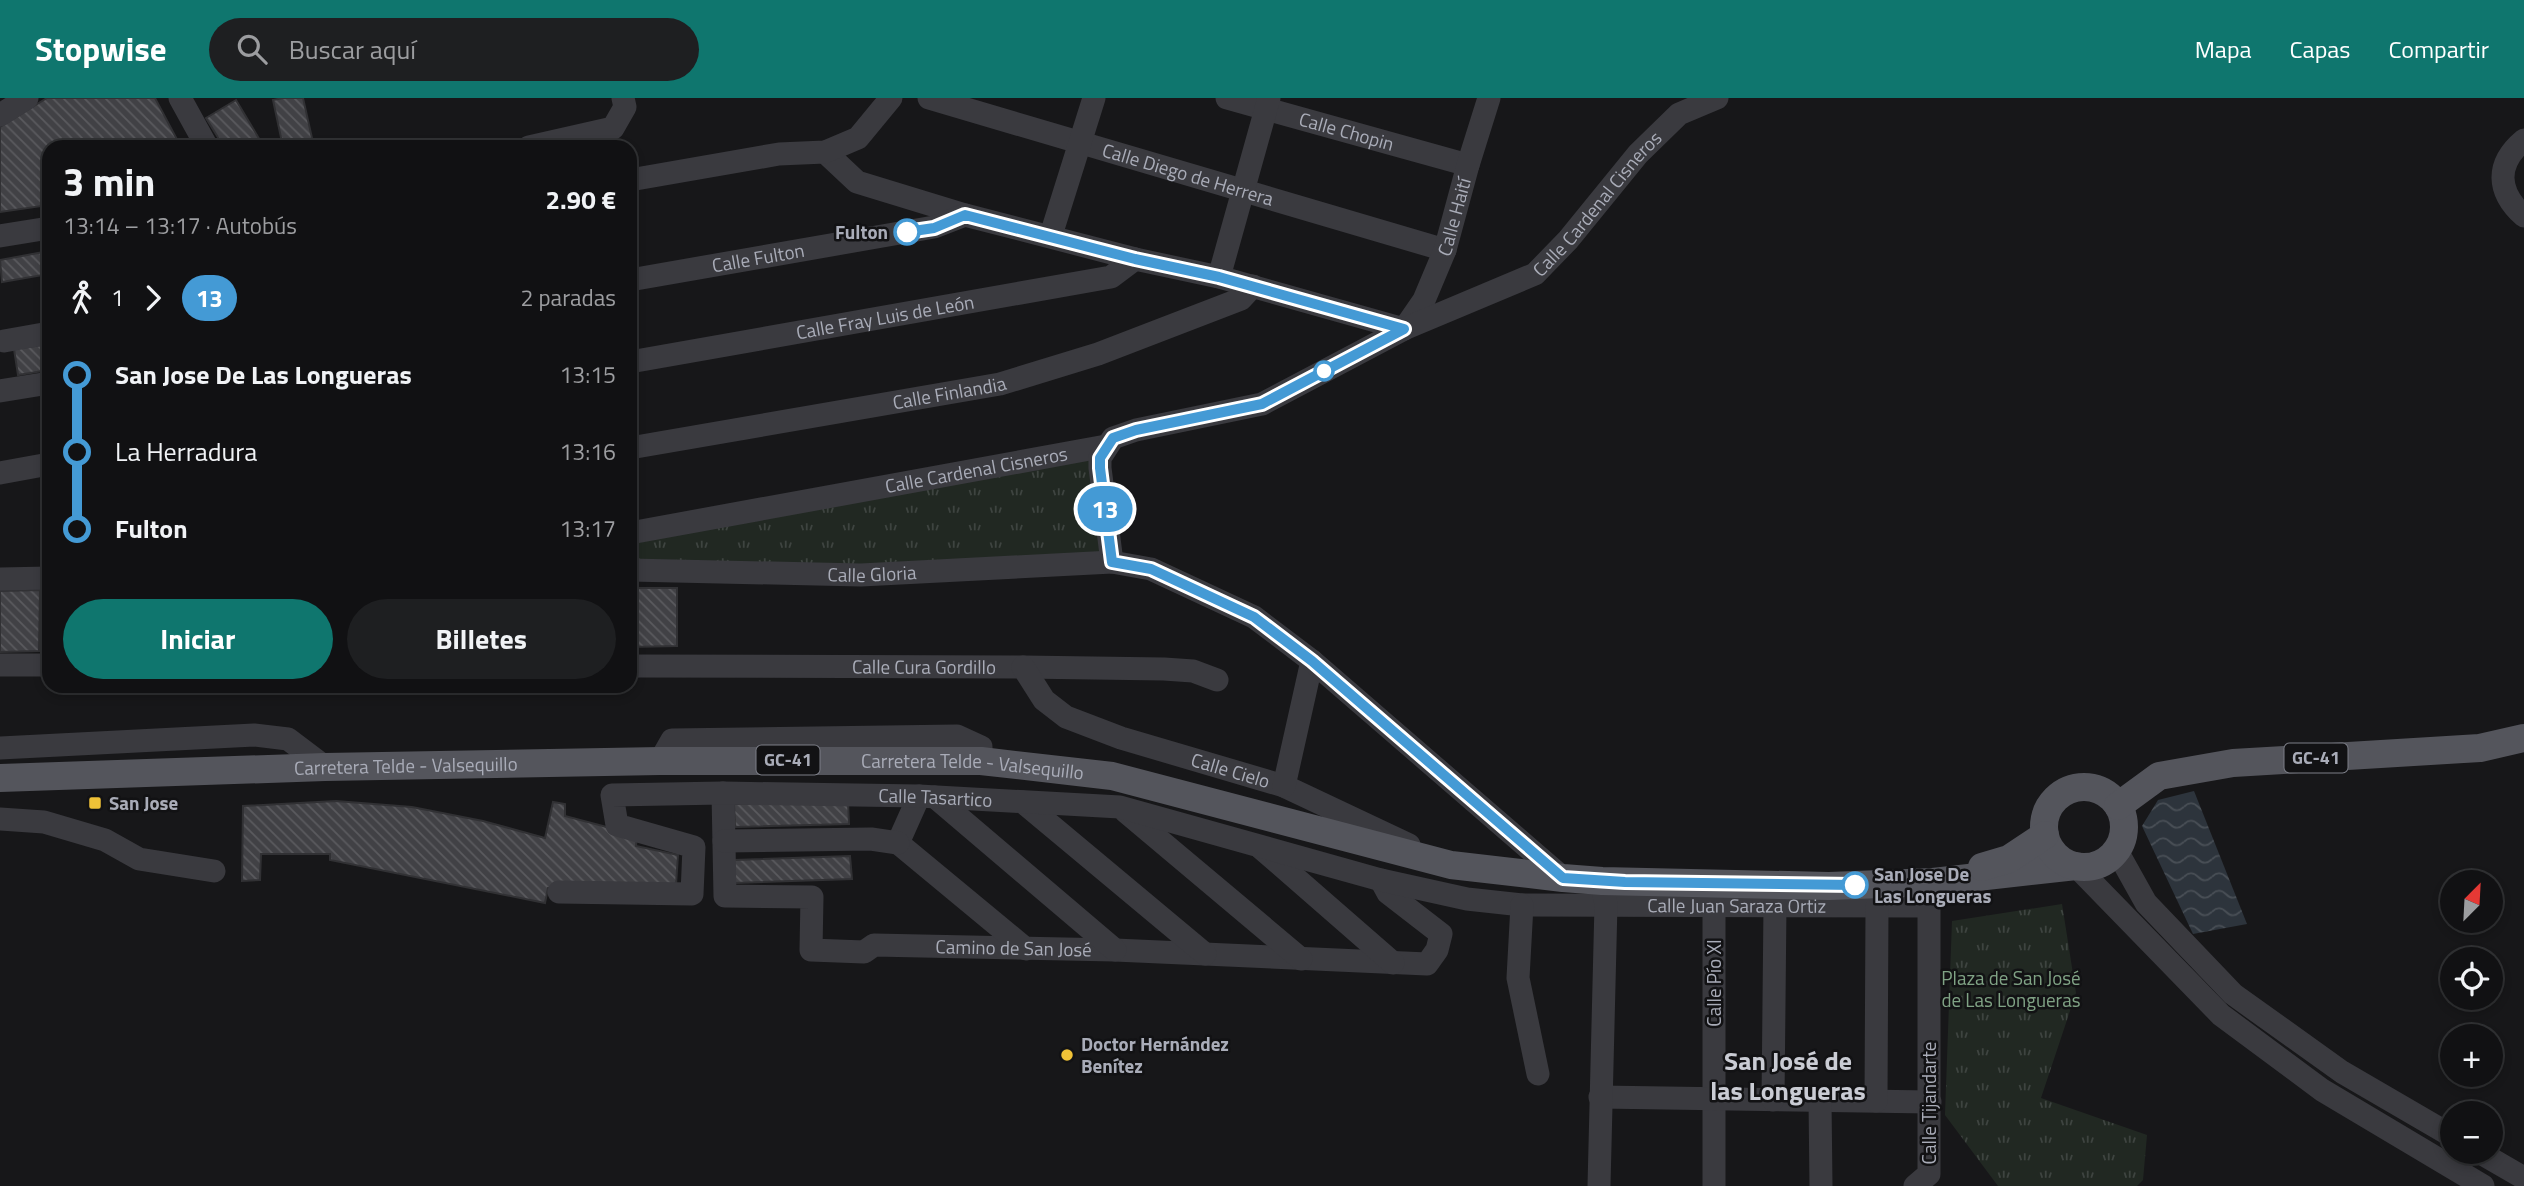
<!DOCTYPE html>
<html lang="es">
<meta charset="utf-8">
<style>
body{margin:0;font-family:"Titillium Web",sans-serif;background:#1e1f21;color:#f1f3f6;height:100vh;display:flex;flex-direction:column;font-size:26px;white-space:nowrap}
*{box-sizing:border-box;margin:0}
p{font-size:23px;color:#9c9da0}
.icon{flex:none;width:38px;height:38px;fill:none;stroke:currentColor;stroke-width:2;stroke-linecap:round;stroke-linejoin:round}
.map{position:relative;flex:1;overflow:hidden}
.sheet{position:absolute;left:42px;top:42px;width:595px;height:553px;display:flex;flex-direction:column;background:#111113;border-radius:21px;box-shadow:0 4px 10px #0003,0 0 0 2px #303133}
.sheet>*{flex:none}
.badge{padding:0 14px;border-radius:23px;font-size:24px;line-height:46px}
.needle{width:46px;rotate:24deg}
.controls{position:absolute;left:2440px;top:772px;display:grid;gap:14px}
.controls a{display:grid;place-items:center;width:63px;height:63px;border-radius:50%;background:#111113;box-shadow:0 4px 10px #0003,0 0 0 2px #303133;font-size:35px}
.map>.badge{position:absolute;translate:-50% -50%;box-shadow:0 0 0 4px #fff}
.legs{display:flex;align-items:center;gap:10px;height:77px;padding:0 21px;font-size:23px}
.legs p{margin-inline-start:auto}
.summary{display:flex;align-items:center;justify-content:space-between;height:119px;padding:0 21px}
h1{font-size:38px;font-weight:700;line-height:52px}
.action{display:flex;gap:14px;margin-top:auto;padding:14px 21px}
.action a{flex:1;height:80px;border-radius:42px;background:#0f766e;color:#fff;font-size:28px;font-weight:700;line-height:80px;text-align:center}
.action a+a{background:#1e1f21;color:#f1f3f6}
ul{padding:0 21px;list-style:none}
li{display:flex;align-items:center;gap:24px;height:77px;font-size:26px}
li i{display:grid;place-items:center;width:10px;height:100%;margin:0 9px;background:currentColor}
li i::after{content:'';width:18px;height:18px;margin:-9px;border:5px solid;border-radius:50%;background:#111113}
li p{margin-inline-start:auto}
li:first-child i{background:linear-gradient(#0000 50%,currentColor 0)}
li:last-child i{background:linear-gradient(currentColor 50%,#0000 0)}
header{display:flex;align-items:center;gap:42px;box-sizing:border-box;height:98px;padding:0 35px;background:#0f766e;color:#fff}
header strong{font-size:33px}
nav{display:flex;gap:38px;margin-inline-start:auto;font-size:24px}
.search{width:490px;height:63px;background:#1e1f21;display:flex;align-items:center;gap:18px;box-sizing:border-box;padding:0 24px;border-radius:38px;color:#9c9da0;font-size:26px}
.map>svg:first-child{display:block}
</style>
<header>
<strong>Stopwise</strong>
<div class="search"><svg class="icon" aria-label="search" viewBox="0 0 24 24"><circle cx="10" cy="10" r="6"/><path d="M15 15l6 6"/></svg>Buscar aquí</div>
<nav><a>Mapa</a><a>Capas</a><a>Compartir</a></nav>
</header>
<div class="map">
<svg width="2524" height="1088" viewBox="0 0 2524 1088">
<defs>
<pattern id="grass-tufts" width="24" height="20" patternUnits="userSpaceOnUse" patternTransform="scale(1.75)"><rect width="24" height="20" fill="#212822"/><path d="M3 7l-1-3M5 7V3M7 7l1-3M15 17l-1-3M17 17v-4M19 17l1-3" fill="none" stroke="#3e4440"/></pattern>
<pattern id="water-waves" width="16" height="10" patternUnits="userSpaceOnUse" patternTransform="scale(1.75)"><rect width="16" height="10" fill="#2d343c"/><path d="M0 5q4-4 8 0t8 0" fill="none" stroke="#494f56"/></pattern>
<pattern id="building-back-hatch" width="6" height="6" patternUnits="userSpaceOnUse" patternTransform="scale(1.75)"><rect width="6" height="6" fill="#414145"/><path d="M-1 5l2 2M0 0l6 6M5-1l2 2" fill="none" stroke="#5a5a5e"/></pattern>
</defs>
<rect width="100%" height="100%" fill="#171719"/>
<g fill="url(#grass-tufts)">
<path d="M1095,357L1106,458L863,472L630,467V439Z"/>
<path d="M2062,806L2076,895L2041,1000L2147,1037L2143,1082L2137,1088H1998L1945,1017L1952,823Z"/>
</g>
<path fill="url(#water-waves)" d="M2194,693L2247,826L2193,836L2142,728L2158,702Z"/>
<g fill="url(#building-back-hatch)" stroke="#313134" stroke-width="2">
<path d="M47,0H155L181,49H49V107L0,114V29Z"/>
<path d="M283,0H303L314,49H283L273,2Z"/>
<path d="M236,2L264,49H224L206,20Z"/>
<path d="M49,153V176L2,184L0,162Z"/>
<path d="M49,246V272L18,277L14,251Z"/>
<path d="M630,490H677V548L630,549Z"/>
<path d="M40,492L39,553L0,554V493Z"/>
<path d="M336,703L412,709L483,723L545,740L553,704L565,706V718L637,737L636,748L678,757L676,787L548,790L545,805L330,762V756H261L260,782L242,783L243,708Z"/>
<path d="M848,703L849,726L735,729L734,706Z"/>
<path d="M850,758L852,781L735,785L734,762Z"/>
</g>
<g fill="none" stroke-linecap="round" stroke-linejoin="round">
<g stroke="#3a3a3f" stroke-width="23">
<path d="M180,0L207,49"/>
<path id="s1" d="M929,0L1445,152"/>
<path id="s2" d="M1227,0L1468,67"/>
<path d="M0,17L27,0"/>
<path d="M2524,42C2495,66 2497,94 2524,118"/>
<path d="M529,49L613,30L625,9L623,0"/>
<path d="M825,54L857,84L965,117L1135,161L1219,179L1404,231"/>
<path d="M630,82L779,56L825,54L858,40L891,0"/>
<path d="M1051,137L1094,0"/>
<path d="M0,138L49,130"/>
<path d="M1219,179L1269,0"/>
<path id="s3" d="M630,182L934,129L965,117"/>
<path id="s4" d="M1404,231L1424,202L1445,152L1468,67L1489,0"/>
<path d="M4,243L49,235"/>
<path id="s5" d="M630,264L1111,179L1135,161"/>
<path d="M0,293L49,285"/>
<path id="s6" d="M630,350L1000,286L1098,256L1241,201L1253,188"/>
<path d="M0,375L49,366"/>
<path id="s7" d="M630,435L1106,348"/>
<path id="s8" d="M630,472L861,477L1112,464"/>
<path d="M0,481L49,480"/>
<path d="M0,567H49"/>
<path id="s9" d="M630,568L1023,569L1164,571L1193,573L1217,582"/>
<path id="s10" d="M1023,569L1044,602L1066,619L1121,640L1284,688L1409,747"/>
<path d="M0,650L254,637L288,641L325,669"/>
<path d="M660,663L672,642L957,638L981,649V663"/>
<path d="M1284,688L1312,563"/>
<path id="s11" d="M723,695L725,798L812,799L811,852L864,854L874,847L1115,852L1427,866L1437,852L1441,836L1388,795L1381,782"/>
<path d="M919,698L898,745L1026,851"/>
<path d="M935,699L1115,852"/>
<path d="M1023,704L1205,856"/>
<path d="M1126,714L1301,861"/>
<path d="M0,721L44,724L105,742L139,761L214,773"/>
<path d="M724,743L871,741L898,745"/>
<path d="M1261,750L1393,865"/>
<path d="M2117,753L2146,805L2233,896L2342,974L2452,1038"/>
<path d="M2076,768L2221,917L2322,992L2483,1088"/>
<path id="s12" d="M1563,780L1312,563L1254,519L1151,471L1112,464L1100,370V360L1113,340L1136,332L1262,306L1404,231L1535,176L1568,142L1638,56L1679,16L1717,0"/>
<path id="s13" d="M559,794L692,796L694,749L617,727L612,697L723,695L919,698L1120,709L1381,782L1467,801L1522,807L1929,808L1933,784"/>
<path d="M1522,807L1518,880L1538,976"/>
<path d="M1714,807V1088"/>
<path d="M1600,999L1930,1004"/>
<path d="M1773,1002L1775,807"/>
<path d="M1820,1002L1821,1088"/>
<path d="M1876,1003L1877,809"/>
<path d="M2479,1054L2524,1080"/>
<path d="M1599,1088L1606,806L1603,793"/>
<path d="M1915,1088L1929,1076V808"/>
</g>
<g stroke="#54555c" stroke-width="28">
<path id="s14" d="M0,680L325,669L660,663H981L1112,678L1451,767L1563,780L1602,783L1829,788L1933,784L2076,768"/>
<circle cx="2084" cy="729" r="40"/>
<path d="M2118,708L2159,678L2233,665L2480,650L2524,640"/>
<path d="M1982,769L2009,761L2045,737"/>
</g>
</g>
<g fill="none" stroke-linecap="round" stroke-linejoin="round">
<g stroke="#fff" stroke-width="16">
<path id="line-1" d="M907,134L934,130L965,117L1135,161L1219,179L1404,231L1262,306L1136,332L1113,340L1100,360V370L1112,464L1151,471L1254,519L1312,563L1563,780L1625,784L1855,787"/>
</g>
<use href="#line-1" stroke="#449ad5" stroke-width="10"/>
</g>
<g fill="#fff" stroke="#449ad5" stroke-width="3.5">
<circle cx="907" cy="134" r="12"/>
<circle cx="1324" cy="273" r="9"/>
<circle cx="1855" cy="787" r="12"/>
</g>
<g fill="#f0c237" stroke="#121214" stroke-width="2.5">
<rect x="88" y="698" width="14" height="14" rx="3.5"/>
<circle cx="1067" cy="957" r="7"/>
</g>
<g text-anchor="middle" stroke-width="5" stroke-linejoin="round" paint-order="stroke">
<g fill="#121214" stroke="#7c7e87" stroke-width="2">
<rect x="2284.5" y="645.5" width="63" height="29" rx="5"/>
<rect x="756.5" y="647.5" width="63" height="29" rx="5"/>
</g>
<g font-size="18" font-weight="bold" fill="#a9acb8">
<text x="2316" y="666">GC-41</text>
<text x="788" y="668">GC-41</text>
</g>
<g font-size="19" fill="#a9acb8" stroke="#121214">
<text dy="7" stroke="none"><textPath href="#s2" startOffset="124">Calle Chopin</textPath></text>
<text dy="7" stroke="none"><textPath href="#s1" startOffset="270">Calle Diego de Herrera</textPath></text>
<text dy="7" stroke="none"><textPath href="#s12" startOffset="1236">Calle Cardenal Cisneros</textPath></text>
<text dy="7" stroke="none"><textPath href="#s4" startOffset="124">Calle Haití</textPath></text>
<text dy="7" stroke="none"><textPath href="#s3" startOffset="130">Calle Fulton</textPath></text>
<text dy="7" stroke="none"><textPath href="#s5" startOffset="259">Calle Fray Luis de León</textPath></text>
<text dy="7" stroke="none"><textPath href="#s6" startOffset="324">Calle Finlandia</textPath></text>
<text dy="7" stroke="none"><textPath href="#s7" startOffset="352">Calle Cardenal Cisneros</textPath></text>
<text dy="7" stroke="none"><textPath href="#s8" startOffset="242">Calle Gloria</textPath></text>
<text dy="7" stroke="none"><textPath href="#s9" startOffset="294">Calle Cura Gordillo</textPath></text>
<text dy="7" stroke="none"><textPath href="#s14" startOffset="406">Carretera Telde - Valsequillo</textPath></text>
<text dy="7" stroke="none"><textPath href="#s14" startOffset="973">Carretera Telde - Valsequillo</textPath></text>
<text dy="7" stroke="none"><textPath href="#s10" startOffset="240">Calle Cielo</textPath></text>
<text dy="7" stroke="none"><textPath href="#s13" startOffset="614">Calle Tasartico</textPath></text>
<text dy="7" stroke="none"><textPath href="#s13" startOffset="1428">Calle Juan Saraza Ortiz</textPath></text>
<text dy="7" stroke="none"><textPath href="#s11" startOffset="448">Camino de San José</textPath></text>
<text transform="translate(1714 885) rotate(-90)" y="7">Calle Pío XI</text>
<text transform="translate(1929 1005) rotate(-90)" y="7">Calle Tijandarte</text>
</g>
<g font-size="19" font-weight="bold" fill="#a9acb8" stroke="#121214" text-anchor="end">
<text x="888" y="141">Fulton</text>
<text x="1874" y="783" text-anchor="start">San Jose De<tspan x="1874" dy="22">Las Longueras</tspan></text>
</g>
<g font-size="19" font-weight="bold" fill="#a9acb8" stroke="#121214" text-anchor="start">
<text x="109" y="712">San Jose</text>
<text x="1081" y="953">Doctor Hernández<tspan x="1081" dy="22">Benítez</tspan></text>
</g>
<g font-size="19" fill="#80a385" stroke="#121214">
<text x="2011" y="887">Plaza de San José<tspan x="2011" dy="22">de Las Longueras</tspan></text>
</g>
<g font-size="26" font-weight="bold" fill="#caccd4" stroke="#121214">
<text x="1788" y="972">San José de<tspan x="1788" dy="30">las Longueras</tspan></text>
</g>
</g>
</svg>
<div class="controls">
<a><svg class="needle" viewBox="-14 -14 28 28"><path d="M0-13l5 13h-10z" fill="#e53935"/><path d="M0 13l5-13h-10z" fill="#9c9da0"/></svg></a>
<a><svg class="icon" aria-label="locate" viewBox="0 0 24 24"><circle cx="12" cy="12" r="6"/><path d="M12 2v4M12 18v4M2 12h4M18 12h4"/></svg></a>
<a>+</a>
<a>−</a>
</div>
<b class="badge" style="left:1105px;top:411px;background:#449ad5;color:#fff">13</b>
<section class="sheet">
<div class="summary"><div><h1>3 min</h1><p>13:14 – 13:17 · Autobús</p></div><b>2.90 €</b></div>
<div class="legs"><svg class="icon" aria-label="walk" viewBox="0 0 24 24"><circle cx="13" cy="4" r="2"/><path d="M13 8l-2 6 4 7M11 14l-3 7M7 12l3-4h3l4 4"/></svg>1<svg class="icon" aria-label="forward" viewBox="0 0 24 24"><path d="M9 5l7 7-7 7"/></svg><b class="badge" style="background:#449ad5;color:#fff">13</b><p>2 paradas</p></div>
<ul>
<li><i style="color:#449ad5"></i><b>San Jose De Las Longueras</b><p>13:15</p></li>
<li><i style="color:#449ad5"></i><span>La Herradura</span><p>13:16</p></li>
<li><i style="color:#449ad5"></i><b>Fulton</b><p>13:17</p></li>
</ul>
<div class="action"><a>Iniciar</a><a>Billetes</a></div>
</section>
</div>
